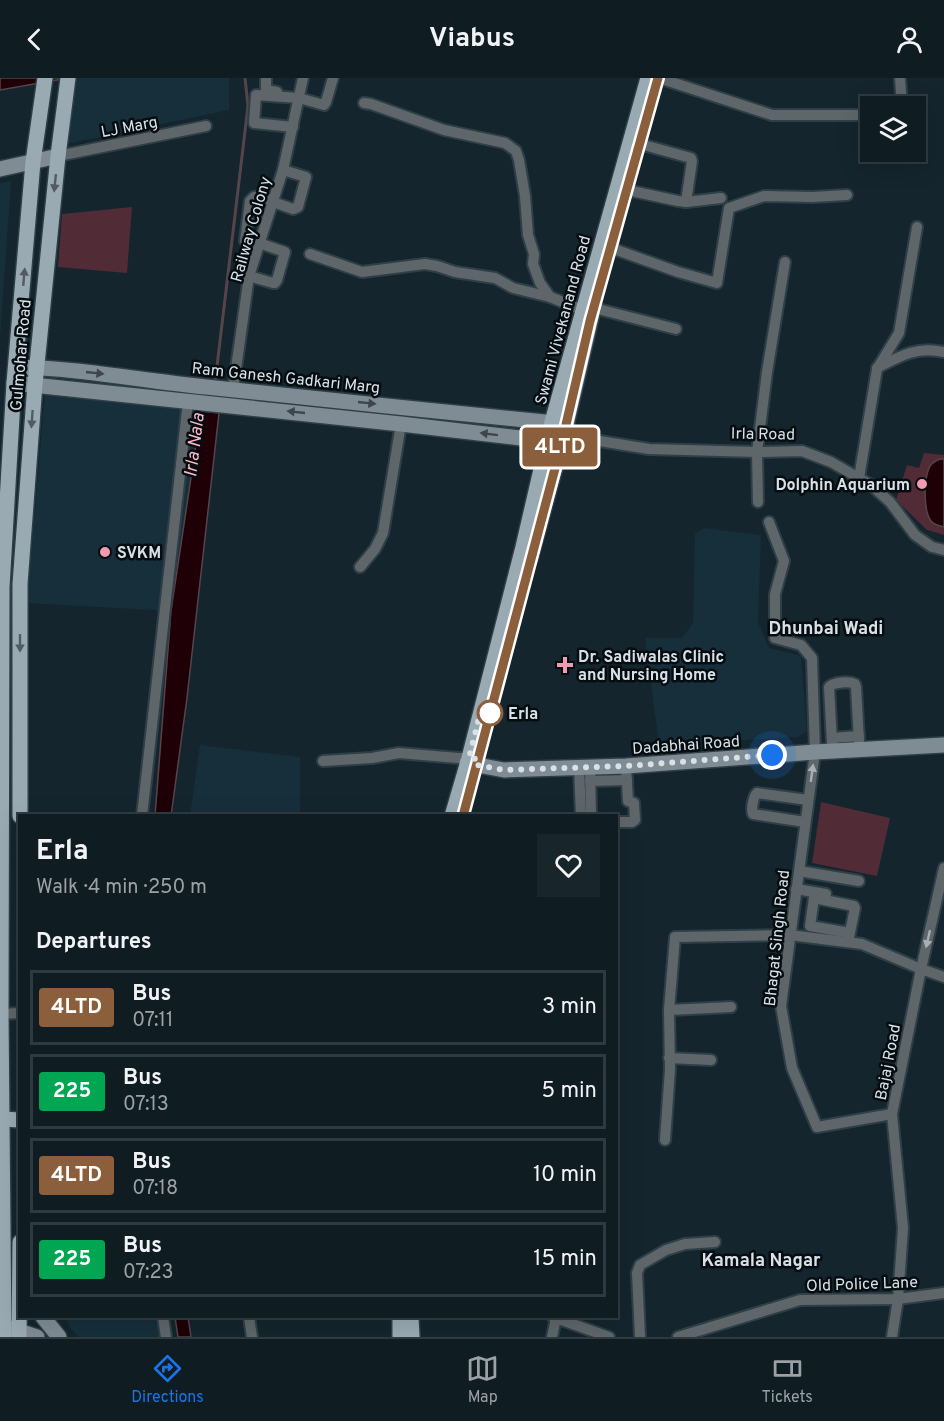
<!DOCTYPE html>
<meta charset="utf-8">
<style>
body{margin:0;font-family:Overpass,sans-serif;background:#18252a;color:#f1f3f6;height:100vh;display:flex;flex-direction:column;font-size:22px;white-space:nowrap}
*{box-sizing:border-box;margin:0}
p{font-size:20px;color:#9ba1a5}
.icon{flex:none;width:33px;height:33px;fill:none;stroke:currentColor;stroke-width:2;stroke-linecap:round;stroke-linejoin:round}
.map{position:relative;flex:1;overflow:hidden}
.side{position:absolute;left:18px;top:736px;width:600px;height:504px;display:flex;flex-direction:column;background:#0f1c22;border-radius:0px;box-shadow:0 6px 24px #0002,0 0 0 2px #2f3a40}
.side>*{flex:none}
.badge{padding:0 12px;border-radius:4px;font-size:21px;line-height:39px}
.tools{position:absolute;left:860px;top:18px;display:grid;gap:12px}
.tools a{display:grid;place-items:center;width:66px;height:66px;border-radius:0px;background:#0f1c22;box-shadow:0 6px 24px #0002,0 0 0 2px #2f3a40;font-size:30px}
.you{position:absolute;width:30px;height:30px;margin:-15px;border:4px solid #fff;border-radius:50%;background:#1a73e8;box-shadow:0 0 0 9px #1a73e833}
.map>.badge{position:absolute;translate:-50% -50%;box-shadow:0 0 0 3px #fff}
h2{padding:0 18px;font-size:22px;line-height:54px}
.round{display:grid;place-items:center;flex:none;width:63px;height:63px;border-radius:0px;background:#18252a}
.headline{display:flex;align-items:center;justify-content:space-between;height:102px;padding:0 18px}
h1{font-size:28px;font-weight:700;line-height:45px}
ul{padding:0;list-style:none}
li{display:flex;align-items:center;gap:18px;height:75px;margin:0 12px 9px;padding:0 6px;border:3px solid #2f3a40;border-radius:0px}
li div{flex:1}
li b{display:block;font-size:22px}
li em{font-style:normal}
li .badge{min-width:66px;font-weight:700;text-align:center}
header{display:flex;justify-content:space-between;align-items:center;height:78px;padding:0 18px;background:#0f1c22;font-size:27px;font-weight:700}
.dock{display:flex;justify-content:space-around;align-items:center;height:84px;border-top:2px solid #2f3a40;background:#0f1c22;font-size:16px;color:#9ba1a5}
.dock a{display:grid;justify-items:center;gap:3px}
.dock .on{color:#1a73e8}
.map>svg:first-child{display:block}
</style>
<header><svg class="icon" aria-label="back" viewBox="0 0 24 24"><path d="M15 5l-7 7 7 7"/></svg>Viabus<svg class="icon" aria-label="person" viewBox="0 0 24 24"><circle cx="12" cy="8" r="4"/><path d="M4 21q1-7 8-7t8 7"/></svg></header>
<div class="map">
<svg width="944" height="1259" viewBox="0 0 944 1259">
<rect width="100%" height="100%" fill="#14252d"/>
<g fill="#162f3b">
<path d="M77,0H229V32L66,66Z"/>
<path d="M11,103L0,259V105Z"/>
<path d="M45,315L201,333L171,533L27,525Z"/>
<path d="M704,450L761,457L758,544L769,570L801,578L807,653L798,659L659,667L645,560H682L693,545L695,456Z"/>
<path d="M200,667L300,679V738H190Z"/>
<path d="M65,1239H158L160,1259H79L70,1250Z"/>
</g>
<g fill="#512b35">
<path d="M132,129L127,195L58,189L62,136Z"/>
<path d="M924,375L944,377V457L927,452L896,422L907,387L919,390Z"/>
<path d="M821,724L890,740L877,798L812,785Z"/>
</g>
<g fill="#1e0006" stroke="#56444a" stroke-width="1.5">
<path d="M0,0H68L0,12Z"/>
<path d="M201,333L219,335L187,620L171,738H155L171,533Z"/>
<path d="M940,381H944V449C939,448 934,447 931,443C923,432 924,402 929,390C931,385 935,383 940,381Z"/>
<path d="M175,1239H188L191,1259H178Z"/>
</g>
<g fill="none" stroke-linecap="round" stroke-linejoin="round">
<path stroke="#56444a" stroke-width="3" d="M215,305L248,28L245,0"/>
<g stroke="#2f3f47" stroke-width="14">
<g id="street">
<path d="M266,0V12L277,14"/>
<path d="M659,0L772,37H870"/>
<path d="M364,25L371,26L444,52L505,65L516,73L519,82L525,118L528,157L534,176L533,186L540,205L550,219L583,232"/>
<path d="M897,28L900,26L901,15L900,0"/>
<path d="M293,49L254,45L256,17L299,20L324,27L326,24L333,0"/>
<path d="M58,78L206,48"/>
<path d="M627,112L678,123L686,124L692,83L691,80L640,66"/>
<path d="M686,124L721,120"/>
<path d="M245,163L250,123L254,119L262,118L273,124L293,131L298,129L306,99L283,92"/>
<path d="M611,170L678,194L717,205L729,130L764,118L813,119L847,117"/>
<path d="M310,176L362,194L425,186L437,188L455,194L495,200L513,210L550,219"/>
<path d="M249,198L273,205H275L277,202L285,174L259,165"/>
<path d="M594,230L676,251"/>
<path d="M877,290C900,278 917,268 944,274"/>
<path d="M233,312L249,198L283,92L303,0"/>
<path d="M566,346L581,360L649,371L757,374L802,373L831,384L871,407L890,424L915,457L932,469L944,472"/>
<path d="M859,400L877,291L899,255L917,149"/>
<path d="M758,424L757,374L767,294L785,184"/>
<path d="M769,444L784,483L775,516V560L801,567L812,580L815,674L781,928L792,990L817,1049L892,1036"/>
<path d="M360,489L375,471L383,455L401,346"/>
<path d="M832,660L859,658"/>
<path d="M832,665L829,609C834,604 849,603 855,606L856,609L859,663"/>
<path d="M323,683L372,680L399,675L458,680H469"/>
<path d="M579,689L581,738"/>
<path d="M590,689L591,738"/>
<path d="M590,703L627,702"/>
<path d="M142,738L188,323"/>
<path d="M616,744H632L635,742L634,725L628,723L626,688"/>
<path d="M805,744L753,736C751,732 753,719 757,715L808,722"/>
<path d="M799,793L859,803"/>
<path d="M796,811L826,816"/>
<path d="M848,864L855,830L854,828L814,820L810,848L850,855"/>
<path d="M669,932L731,929"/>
<path d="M0,936L20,935"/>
<path d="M669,980L711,982"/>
<path d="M665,1062L670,991L669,932L675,859L790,857L862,866L921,891L944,899"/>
<path d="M163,1239L166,1259"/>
<path d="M249,1239L252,1259"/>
<path d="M553,1239L609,1259"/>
<path d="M552,1259L556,1240"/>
<path d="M640,1259L637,1195L640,1187L666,1172L685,1166L715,1164"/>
<path d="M678,1259L800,1222L898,1221L944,1215"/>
<path d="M892,1259L898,1221L903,1150L892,1036L921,891L944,790"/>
</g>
</g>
<g stroke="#2f3f47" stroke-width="18">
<g id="secondary">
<path d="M0,91L58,78"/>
<path d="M16,289C80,290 143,303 206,309C326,322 445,334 565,346"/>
<path d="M14,305L401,346L547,363L560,364"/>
<path d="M467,685L504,692L626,688L815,674L944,667"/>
<path d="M43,1239L59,1259"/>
<path d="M9,1250L37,1259"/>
</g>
</g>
<g stroke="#2f3f47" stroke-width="18">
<g id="primary">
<path d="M530,480L562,364L592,235"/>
<path d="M20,738V506L35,306L58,78L68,0"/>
<path d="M452,738L469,680L523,469L552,344L648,0"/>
<path d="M2,1041L20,1042"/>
<path d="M400,1239V1259"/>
<path d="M411,1239L412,1259"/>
<path d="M4,1259L1,936L2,509L14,305L33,84L45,0"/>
<path d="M19,1259L20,1164"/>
</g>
</g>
<use href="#street" stroke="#5e666a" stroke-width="10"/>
<use href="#secondary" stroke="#7f8c93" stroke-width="15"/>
<use href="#primary" stroke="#99aab3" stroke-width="15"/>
</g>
<defs><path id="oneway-solid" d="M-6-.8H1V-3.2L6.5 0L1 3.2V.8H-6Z" transform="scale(1.5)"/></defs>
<g fill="#505c62">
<use href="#oneway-solid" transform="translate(55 105) rotate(96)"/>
<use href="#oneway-solid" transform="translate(24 199) rotate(-85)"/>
<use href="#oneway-solid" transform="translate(32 341) rotate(94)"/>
<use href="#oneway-solid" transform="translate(20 565) rotate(90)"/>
</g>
<g fill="#3c464c">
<use href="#oneway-solid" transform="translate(95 295) rotate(6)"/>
<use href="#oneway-solid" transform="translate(367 325) rotate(6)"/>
<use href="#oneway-solid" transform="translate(296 334) rotate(-174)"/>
<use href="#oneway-solid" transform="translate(489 356) rotate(-173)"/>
</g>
<g fill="#a7b0b5">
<use href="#oneway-solid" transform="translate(812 695) rotate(-82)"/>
<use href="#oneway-solid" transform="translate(928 861) rotate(103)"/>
</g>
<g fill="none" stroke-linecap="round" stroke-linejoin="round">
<g stroke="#fff" stroke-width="14">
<path id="line" d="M463,738L562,364L590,243L658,0"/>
</g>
<use href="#line" stroke="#8b5e3c" stroke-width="9"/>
<path stroke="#d7e1e7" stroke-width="6" stroke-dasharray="0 10.8" d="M490,635L481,632L469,680L478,681L477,687L504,692L626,688L772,677"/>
</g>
<g fill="#f29aaf" stroke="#060d11" stroke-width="2">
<circle cx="922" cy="406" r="6"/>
<circle cx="105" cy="474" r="6"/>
<path d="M562 578h6v6h6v6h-6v6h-6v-6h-6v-6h6z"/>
</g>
<circle fill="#fff" stroke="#8b5e3c" stroke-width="3" cx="490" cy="635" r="12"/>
<g text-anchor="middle" stroke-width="5" stroke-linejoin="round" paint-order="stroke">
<g font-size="16" fill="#d7e1e7" stroke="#060d11">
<text transform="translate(129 48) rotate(-11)" y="6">LJ Marg</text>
<text transform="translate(250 151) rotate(-74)" y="6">Railway Colony</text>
<text transform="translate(562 242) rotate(-75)" y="6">Swami Vivekanand Road</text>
<text transform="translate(20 277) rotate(-85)" y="6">Gulmohar Road</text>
<text transform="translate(286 299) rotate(6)" y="6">Ram Ganesh Gadkari Marg</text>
<text transform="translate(763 355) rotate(1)" y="6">Irla Road</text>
<text transform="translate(686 666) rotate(-4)" y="6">Dadabhai Road</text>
<text transform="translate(776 860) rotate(-84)" y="6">Bhagat Singh Road</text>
<text transform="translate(887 984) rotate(-79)" y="6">Bajaj Road</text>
<text transform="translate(862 1205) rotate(-2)" y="6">Old Police Lane</text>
</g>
<g font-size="16" font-weight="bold" fill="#d7e1e7" stroke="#060d11" text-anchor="start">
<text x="910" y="412" text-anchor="end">Dolphin Aquarium</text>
<text x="117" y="480">SVKM</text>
<text x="578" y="584">Dr. Sadiwalas Clinic<tspan x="578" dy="18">and Nursing Home</tspan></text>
</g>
<g font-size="16" font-weight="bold" fill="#d7e1e7" stroke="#060d11" text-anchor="start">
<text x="508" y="641">Erla</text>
</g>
<g font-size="18" font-style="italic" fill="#feb9c8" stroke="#060d11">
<text transform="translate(194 367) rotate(-83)" y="6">Irla Nala</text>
</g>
<g font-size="18" font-weight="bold" fill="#d7e1e7" stroke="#060d11">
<text x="826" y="556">Dhunbai Wadi</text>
<text x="761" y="1188">Kamala Nagar</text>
</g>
</g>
</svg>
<div class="tools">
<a><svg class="icon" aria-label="layers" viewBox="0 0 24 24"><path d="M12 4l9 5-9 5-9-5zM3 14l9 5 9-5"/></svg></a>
</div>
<div class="you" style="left:772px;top:677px"></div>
<b class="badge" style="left:560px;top:369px;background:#8b5e3c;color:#fff">4LTD</b>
<section class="side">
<div class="headline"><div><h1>Erla</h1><p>Walk · 4 min · 250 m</p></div><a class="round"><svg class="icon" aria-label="heart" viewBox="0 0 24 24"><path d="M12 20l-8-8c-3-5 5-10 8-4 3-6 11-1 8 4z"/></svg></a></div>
<h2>Departures</h2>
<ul>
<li><span class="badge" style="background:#8b5e3c;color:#fff">4LTD</span><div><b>Bus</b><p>07:11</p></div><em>3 min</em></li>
<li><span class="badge" style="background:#00a651;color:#fff">225</span><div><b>Bus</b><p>07:13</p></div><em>5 min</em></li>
<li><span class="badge" style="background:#8b5e3c;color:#fff">4LTD</span><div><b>Bus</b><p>07:18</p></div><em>10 min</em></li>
<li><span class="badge" style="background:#00a651;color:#fff">225</span><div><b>Bus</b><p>07:23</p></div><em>15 min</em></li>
</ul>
</section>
</div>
<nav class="dock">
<a class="on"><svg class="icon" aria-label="directions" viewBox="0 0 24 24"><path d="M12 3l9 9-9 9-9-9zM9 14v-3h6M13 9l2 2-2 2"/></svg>Directions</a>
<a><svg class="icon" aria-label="map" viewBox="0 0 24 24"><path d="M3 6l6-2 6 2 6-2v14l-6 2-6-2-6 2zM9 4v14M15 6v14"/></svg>Map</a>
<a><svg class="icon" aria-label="tickets" viewBox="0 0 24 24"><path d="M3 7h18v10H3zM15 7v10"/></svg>Tickets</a>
</nav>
